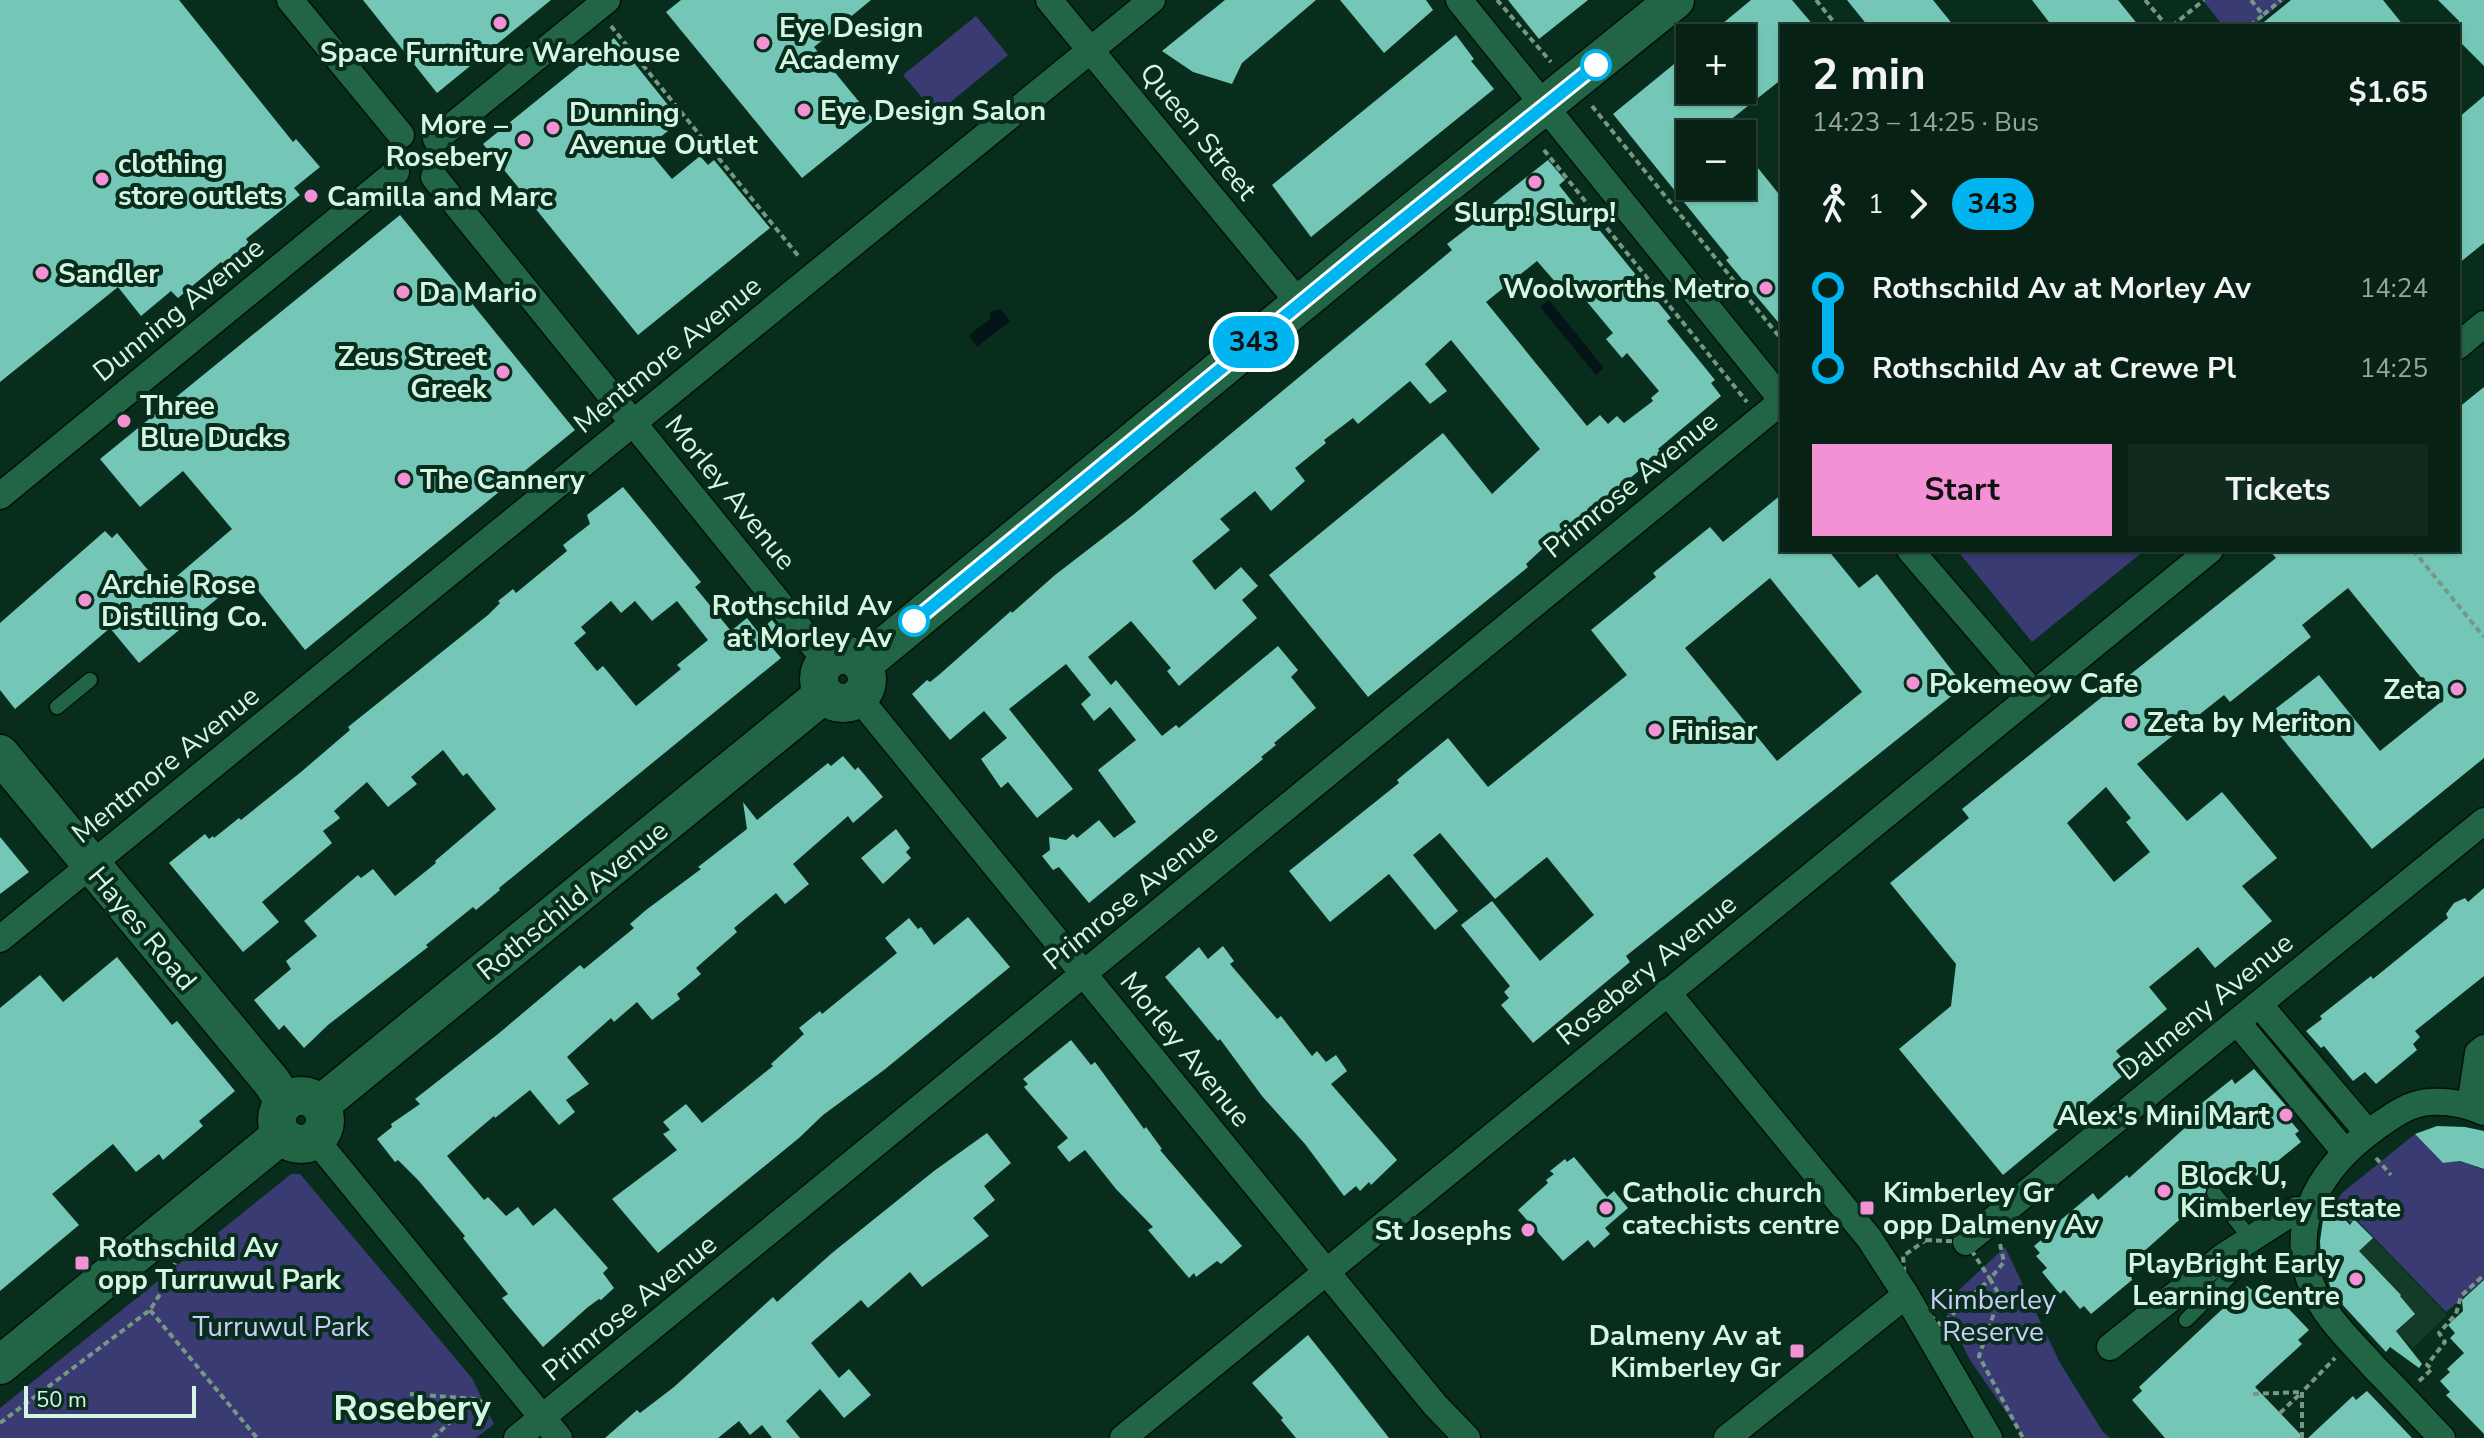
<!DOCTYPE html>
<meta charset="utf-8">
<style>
body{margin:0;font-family:"Nunito Sans",sans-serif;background:#102a1e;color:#f1f3f6;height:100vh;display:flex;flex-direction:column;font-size:30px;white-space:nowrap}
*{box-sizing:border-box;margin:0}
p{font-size:26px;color:#98a4a0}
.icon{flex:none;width:44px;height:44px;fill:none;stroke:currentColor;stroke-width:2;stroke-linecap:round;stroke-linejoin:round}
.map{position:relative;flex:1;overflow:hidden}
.details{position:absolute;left:1780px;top:24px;width:680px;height:528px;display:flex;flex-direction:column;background:#072215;border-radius:0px;box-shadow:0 2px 6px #0004,0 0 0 2px #283f34}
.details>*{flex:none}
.badge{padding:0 16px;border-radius:26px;font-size:28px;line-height:52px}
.tools{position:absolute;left:1676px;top:24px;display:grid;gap:16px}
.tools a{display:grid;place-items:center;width:80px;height:80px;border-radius:0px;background:#072215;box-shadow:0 2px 6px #0004,0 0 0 2px #283f34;font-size:40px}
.scale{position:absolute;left:24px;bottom:20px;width:172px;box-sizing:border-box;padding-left:8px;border:4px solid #d5f6e3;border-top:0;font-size:22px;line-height:28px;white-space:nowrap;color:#d5f6e3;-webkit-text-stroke:6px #092d1c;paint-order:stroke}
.map>.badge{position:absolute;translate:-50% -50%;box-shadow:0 0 0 4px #fff}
.legs{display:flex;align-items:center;gap:12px;height:88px;padding:0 32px;font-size:26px}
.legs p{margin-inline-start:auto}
.head{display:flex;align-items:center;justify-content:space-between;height:136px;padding:0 32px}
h1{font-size:44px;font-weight:700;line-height:60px}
.primary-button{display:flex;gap:16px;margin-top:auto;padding:16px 32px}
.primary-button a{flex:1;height:92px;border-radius:0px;background:#f391d5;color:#111;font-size:32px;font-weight:700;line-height:92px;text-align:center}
.primary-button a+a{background:#102a1e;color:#f1f3f6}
ul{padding:0 32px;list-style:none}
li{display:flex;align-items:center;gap:28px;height:80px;font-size:30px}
li i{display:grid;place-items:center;width:12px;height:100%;margin:0 10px;background:currentColor}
li i::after{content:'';width:20px;height:20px;margin:-10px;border:6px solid;border-radius:50%;background:#072215}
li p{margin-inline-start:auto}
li:first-child i{background:linear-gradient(#0000 50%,currentColor 0)}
li:last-child i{background:linear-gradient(currentColor 50%,#0000 0)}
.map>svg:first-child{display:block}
</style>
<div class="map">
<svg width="2484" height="1438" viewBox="0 0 2484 1438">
<rect width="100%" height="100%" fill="#092d1c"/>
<path fill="#133b28" d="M2373,1238L2447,1315L2413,1348L2396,1331L2415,1314L2400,1296L2401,1294L2359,1251Z"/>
<g fill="#393b72">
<path d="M2203,0H2285L2253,26H2223Z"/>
<path d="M976,16L1008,55L936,114L903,75Z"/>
<path d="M1957,550H2145L2032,642Z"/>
<path d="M2415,1134L2443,1163L2460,1161L2484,1170V1280L2446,1312L2356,1219L2351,1223L2335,1207V1203L2342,1193Z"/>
<path d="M291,1174H300L472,1378L494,1424L476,1438H0V1408Z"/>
<path d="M2005,1247L2060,1363L2103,1432L2110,1438H2024L1970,1360L1943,1305Z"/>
</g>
<g fill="#051418">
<path d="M1549,300L1604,368L1596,375L1540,307Z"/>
<path d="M1000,309L1010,321L977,347L969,335L990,319V312Z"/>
</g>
<g fill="#74c7b6" fill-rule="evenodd">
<path d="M0,0H179L293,142L296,139L320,167L294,188L300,195L246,239L249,243L223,264L221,262L178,298L171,291L141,316L118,287L0,382Z"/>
<path d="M363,0H551L437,93Z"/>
<path d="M681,0H871L814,47L874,120L802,178L666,12Z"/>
<path d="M1225,0H1316L1242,63L1232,84L1193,72L1162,51Z"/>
<path d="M1340,0H1426L1433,10L1384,53Z"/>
<path d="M1508,0H1588L1539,39Z"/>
<path d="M1751,0H1792L1814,26H1782V79L1724,125L1731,134H1690V186H1742V148L1782,198V327L1726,260L1729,258L1613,114L1690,51V90H1742V38H1705Z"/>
<path d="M1847,0H1933L1954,26H1868Z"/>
<path d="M2032,0H2118L2139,26H2052Z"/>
<path d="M2291,0H2383L2404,26H2259Z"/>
<path d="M2438,0H2484V66L2458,40L2459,21Z"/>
<path d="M1456,35L1474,59L1471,61L1494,89L1311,237L1272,185Z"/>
<path d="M614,38L681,121L646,148L672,179L700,156L708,165L714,160L770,228L638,335L483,144Z"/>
<path d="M2484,96V243L2458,264V118Z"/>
<path d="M1548,160L1565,180L1559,185L1585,218L1588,216L1671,318L1667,321L1715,380L1711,383L1721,396L1658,449L1661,452L1645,466L1552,540L1526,564L1528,567L1368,697L1269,575L1443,433L1492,494L1540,449L1451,340L1425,364L1447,391L1430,404L1410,381L1358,424L1353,418L1324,440L1326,443L1295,468L1305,481L1271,511L1255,491L1220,519L1230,530L1192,561L1215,590L1241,567L1258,586L1242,600L1257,618L1179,686L1167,671L1171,668L1131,621L1088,657L1111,685L1116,680L1162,736L1176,725L1179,728L1278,646L1298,670L1291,677L1316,708L1274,743L1276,745L1261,757L1263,759L1089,903L1059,867L1053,870L1042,856L1050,850L1049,837L1066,840L1073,834L1077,838L1099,820L1114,838L1136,822L1098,770L1136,740L1110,707L1094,721L1081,704L1091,695L1066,664L1009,709L1073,789L1037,818L1008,782L1001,788L981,759L1007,738L984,711L950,740L912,694L927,680L930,682L940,674L1011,611L1012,613L1055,575L1133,515L1452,250L1447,244L1473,224L1471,221ZM1537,261L1564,292L1573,285L1613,333L1606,339L1622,358L1627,353L1659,391L1651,398L1653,401L1624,423L1617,416L1608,424L1600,415L1587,426L1486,302Z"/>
<path d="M400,215L575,430L305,650L246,575L139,663L110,628L15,709L0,690V623L105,531L112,538L117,533L163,588L232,529L183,471L140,507L100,459Z"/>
<path d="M2484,387V758L2372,849L2265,717L2319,675L2380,751L2441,702L2348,588L2302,625L2311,637L2230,702L2224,695L2137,764L2187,821L2222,792L2277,858L2242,886L2272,921L2215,968L2198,947L2149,987L2167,1009L2116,1051L2131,1069L2003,1175L1899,1049L1951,1006L1956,964L1890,883L1969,818L1962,809L2276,558L2269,550H2458V408ZM2106,787L2131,818L2126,822L2150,852L2114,882L2067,823Z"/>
<path d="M623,487L701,582L695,587L731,631L747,618L758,632L772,620L782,633L769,644L781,658L499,888L500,890L476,910L473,907L426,945L428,947L328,1025L304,1048L284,1025L279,1030L254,1000L291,969L286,961L317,936L304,921L358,875L361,878L373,869L395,896L436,863L435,861L496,809L467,773L463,776L443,750L411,777L417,784L388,807L367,782L334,811L340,818L323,831L332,843L262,902L279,922L243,952L169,863L205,834L209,839L213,836L214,838L239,818L241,820L301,772L350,730L348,727L488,615L500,603L498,601L513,589L516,593L567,551L563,545L590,524L587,515ZM611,601L621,613L635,601L652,621L677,601L708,640L677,665L681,669L636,706L603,666L597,671L574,643L586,633L581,627Z"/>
<path d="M1782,494V550H1828L1859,588L1877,574L1964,686L1626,956L1630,962L1533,1043L1501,1005L1509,998L1504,992L1510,986L1461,925L1492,901L1540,961L1594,915L1547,857L1495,899L1440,833L1413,855L1458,911L1435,930L1389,874L1330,922L1289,871L1399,783L1397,780L1448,738L1488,787L1627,675L1591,630L1656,577L1653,573L1710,527L1723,542ZM1770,578L1862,692L1777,761L1685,648Z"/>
<path d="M843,756L855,770L858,767L883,797L853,823L848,816L793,864L809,884L785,904L776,893L734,928L737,932L696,968L701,974L677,994L680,999L652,1020L637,1002L614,1022L611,1018L567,1057L589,1084L566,1100L575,1112L559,1125L530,1090L495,1118L494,1116L447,1156L484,1200L488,1197L506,1216L518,1207L533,1226L555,1208L608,1268L603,1273L614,1288L601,1300L599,1299L588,1307L543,1347L502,1298L508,1294L463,1238L465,1236L418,1180L398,1160L395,1162L377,1139L392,1127L391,1124L420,1104L415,1099L498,1034L580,965L584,969L634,928L630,924L646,910L701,869L698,867L747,829L743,802L757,820L828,763L831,766Z"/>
<path d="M896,829L910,848L906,852L911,858L883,884L861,858Z"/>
<path d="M0,837L29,872L0,894Z"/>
<path d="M2484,888V976L2415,1031L2420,1037L2413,1044L2417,1050L2376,1084L2365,1072L2353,1081L2324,1046L2321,1048L2306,1031L2322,1019L2320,1016L2371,976L2373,979L2448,918L2446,914L2454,903L2465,898L2468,902Z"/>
<path d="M968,917L1010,967L884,1070L823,1115L799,1138L658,1253L612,1199L677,1150L663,1134L670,1130L663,1122L686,1104L702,1123L773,1066L771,1064L804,1034L799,1028L820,1011L822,1014L897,953L885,938L909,918L918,929L921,927L934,945Z"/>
<path d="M1223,946L1234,961L1230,964L1277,1019L1281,1016L1312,1056L1317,1051L1326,1062L1336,1055L1347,1071L1331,1084L1397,1160L1371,1185L1369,1182L1360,1191L1356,1186L1344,1196L1305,1144L1262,1096L1220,1039L1218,1041L1165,977L1199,947L1208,959Z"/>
<path d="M117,957L172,1025L177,1021L235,1091L199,1121L203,1126L163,1160L159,1154L136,1172L113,1144L52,1194L79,1225L0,1291V1008L40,975L63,1002Z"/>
<path d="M1071,1040L1091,1065L1095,1062L1144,1129L1146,1127L1162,1149L1160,1150L1242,1246L1221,1264L1217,1261L1196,1277L1194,1273L1189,1278L1148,1230L1153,1227L1116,1189L1085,1150L1069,1162L1057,1147L1068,1138L1024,1087L1028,1084L1023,1079Z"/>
<path d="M2254,1069L2287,1107L2282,1111L2299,1131L2295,1134L2301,1142L2274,1164L2273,1162L2256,1176L2255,1173L2238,1188L2231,1179L2222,1187L2213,1183L2207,1186L2205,1197L2141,1254L2148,1261L2131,1276L2132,1280L2091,1314L2084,1306L2080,1309L2064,1290L2060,1294L2042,1272L2047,1268L2036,1256L2040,1253L2034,1246L2046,1236L2044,1234L2093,1193L2098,1200L2127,1175L2129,1178L2187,1126L2182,1119L2232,1079L2235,1084Z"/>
<path d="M2437,1126L2465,1127L2484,1131V1169L2460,1161L2443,1163L2415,1134Z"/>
<path d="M987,1133L1011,1163L984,1186L995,1200L973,1218L989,1236L922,1287L910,1272L868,1308L861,1300L811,1343L839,1378L849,1369L871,1395L844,1418L820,1389L786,1421L800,1438H772L762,1425L750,1435L739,1421L718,1438H605L637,1410L640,1413L674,1387L773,1297L777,1302L832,1253L934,1171Z"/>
<path d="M1574,1157L1607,1197L1614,1191L1628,1208L1605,1228L1610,1234L1594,1248L1588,1240L1563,1261L1518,1210L1548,1183L1546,1180L1554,1174L1550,1171L1565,1159L1567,1162Z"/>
<path d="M2330,1203L2350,1225L2354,1219L2373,1238L2359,1251L2401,1295L2400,1296L2415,1314L2396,1331L2422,1364L2419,1368L2390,1347L2386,1352L2341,1303L2331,1289L2321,1259L2320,1241L2323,1220Z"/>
<path d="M2484,1280V1434L2446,1395L2450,1392L2440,1381L2450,1372L2447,1369L2464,1353L2450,1338L2455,1333L2448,1325L2463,1311L2462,1300Z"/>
<path d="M2262,1281L2309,1330L2298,1340L2302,1344L2255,1387L2304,1438H2165L2132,1400L2142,1391L2139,1387L2247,1286L2252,1290Z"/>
<path d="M1308,1335L1332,1365L1389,1438H1296L1281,1420L1283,1418L1252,1383Z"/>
<path d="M2367,1391L2412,1438H2308L2353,1396L2356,1400Z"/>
</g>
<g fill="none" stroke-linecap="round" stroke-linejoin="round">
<g stroke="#011309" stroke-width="17">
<g id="lane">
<path d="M57,707L90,680"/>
<path d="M2186,1320L2235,1271L2251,1239L2214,1193"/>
</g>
</g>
<g stroke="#011309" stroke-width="29">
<g id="street">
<path d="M290,0L401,135"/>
<path d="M1049,0L1300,304"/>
<path d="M1459,0L1782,400"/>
<path d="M436,139L607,0"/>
<path d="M434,177L826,661"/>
<path d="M2458,346L2484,324"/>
<path d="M0,496L396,172"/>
<path d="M1910,550L2034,694"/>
<path d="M858,697L1435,1405L1467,1438"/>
<path d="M0,939L1152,0"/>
<path d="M1667,992L1869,1238L1906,1295L1989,1438"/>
<path d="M2259,1004L2368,1133"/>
<path d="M2237,1022L2345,1152"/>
<path d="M2470,1106L2478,1053L2484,1048"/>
<path d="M316,1140L559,1438"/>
<path d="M1966,1242L2484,821"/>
<path d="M2110,1347L2224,1256L2296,1210L2308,1211"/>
<path d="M517,1438L1782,401"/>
<path d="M1123,1438L2210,550"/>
<path d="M1727,1438L1906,1295"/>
<path d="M2442,1438C2419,1414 2397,1390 2374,1367C2351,1341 2324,1317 2311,1284C2287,1219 2324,1165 2375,1128C2392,1116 2409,1103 2430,1102C2448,1101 2468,1105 2484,1112"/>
</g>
</g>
<g stroke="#011309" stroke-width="41">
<g id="secondary">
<circle cx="843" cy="679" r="24"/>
<path d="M862,665L1364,251L1675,0"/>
<path d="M0,754L271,1081L285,1102"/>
<circle cx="301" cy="1120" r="24"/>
<path d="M320,1105L824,694"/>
<path d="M0,1365L281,1135"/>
</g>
</g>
<g stroke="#759886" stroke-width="4" stroke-dasharray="6 4" stroke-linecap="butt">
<path d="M1497,0L1551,62"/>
<path d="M1816,0L1837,26"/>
<path d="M2145,0L2167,26"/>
<path d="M2251,0L2263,15L2281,0"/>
<path d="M611,26L800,258"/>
<path d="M2172,26L2204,0"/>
<path d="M2250,26L2263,15"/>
<path d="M1592,106L1782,340"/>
<path d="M1544,150L1747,402"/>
<path d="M2413,550L2484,637"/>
<path d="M2376,1158L2391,1175"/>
<path d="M1926,1240L1966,1242L1990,1279L1941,1325L1906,1295L1903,1256Z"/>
<path d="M2000,1244L2004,1262L1990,1279L2000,1296L1979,1356L2023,1438"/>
<path d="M150,1310L257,1438"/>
<path d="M2419,1381L2432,1369L2427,1365L2445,1342L2439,1333L2456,1314L2461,1296L2484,1275"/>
<path d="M410,1394L476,1399L491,1407"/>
<path d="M2253,1394L2302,1392"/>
<path d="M2280,1413L2300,1394"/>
<path d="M0,1423L150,1310L170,1278L175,1263"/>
<path d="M433,1438L475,1399"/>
<path d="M2302,1438V1392L2335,1358"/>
</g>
<use href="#lane" stroke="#216545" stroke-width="14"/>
<use href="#street" stroke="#216545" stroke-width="26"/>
<use href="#secondary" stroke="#216545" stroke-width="38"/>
</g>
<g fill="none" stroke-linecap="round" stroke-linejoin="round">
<g stroke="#fff" stroke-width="18">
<path id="line-1" d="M914,621L1364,251L1596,65"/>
</g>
<use href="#line-1" stroke="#00b5ef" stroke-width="12"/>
</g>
<g fill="#f391d5" stroke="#092d1c" stroke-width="3">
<circle cx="500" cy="23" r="8"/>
<circle cx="763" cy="43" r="8"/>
<circle cx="804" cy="110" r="8"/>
<circle cx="553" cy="128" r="8"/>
<circle cx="524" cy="140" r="8"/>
<circle cx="102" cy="179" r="8"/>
<circle cx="1535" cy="182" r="8"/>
<circle cx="311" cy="196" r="8"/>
<circle cx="42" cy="273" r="8"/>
<circle cx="1766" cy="288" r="8"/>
<circle cx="403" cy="292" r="8"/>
<circle cx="503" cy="372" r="8"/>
<circle cx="124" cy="421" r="8"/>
<circle cx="404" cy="479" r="8"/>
<circle cx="85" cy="600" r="8"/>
<circle cx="1913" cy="683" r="8"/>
<circle cx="2457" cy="689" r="8"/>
<circle cx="2131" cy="722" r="8"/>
<circle cx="1655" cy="730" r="8"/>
<circle cx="2286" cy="1115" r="8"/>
<circle cx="2164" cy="1191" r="8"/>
<circle cx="1606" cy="1208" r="8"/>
<rect x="1859" y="1200" width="16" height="16" rx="4"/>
<circle cx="1528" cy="1230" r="8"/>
<rect x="74" y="1255" width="16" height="16" rx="4"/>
<circle cx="2356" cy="1279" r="8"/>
<rect x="1789" y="1343" width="16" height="16" rx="4"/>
</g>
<g fill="#fff" stroke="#00b5ef" stroke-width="4">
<circle cx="1596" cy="65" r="14"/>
<circle cx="914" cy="621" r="14"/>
</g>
<g text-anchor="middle" stroke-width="8" stroke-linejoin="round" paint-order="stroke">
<g font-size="28" font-weight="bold" fill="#d5f6e3" stroke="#092d1c" text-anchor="start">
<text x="779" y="37">Eye Design<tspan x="779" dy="32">Academy</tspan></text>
<text x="500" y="62" text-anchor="middle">Space Furniture Warehouse</text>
<text x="820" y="120">Eye Design Salon</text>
<text x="569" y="122">Dunning<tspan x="569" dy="32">Avenue Outlet</tspan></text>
<text x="508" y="134" text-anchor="end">More –<tspan x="508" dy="32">Rosebery</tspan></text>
<text x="118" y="173">clothing<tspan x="118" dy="32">store outlets</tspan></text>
<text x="327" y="206">Camilla and Marc</text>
<text x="1535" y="222" text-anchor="middle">Slurp! Slurp!</text>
<text x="58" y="283">Sandler</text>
<text x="1750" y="298" text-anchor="end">Woolworths Metro</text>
<text x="419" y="302">Da Mario</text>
<text x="487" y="366" text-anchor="end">Zeus Street<tspan x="487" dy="32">Greek</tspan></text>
<text x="140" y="415">Three<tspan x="140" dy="32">Blue Ducks</tspan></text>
<text x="420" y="489">The Cannery</text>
<text x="101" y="594">Archie Rose<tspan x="101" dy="32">Distilling Co.</tspan></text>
<text x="1929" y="693">Pokemeow Cafe</text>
<text x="2441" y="699" text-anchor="end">Zeta</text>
<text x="2147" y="732">Zeta by Meriton</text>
<text x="1671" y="740">Finisar</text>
<text x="2270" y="1125" text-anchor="end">Alex's Mini Mart</text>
<text x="2180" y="1185">Block U,<tspan x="2180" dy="32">Kimberley Estate</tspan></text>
<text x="1622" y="1202">Catholic church<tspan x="1622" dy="32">catechists centre</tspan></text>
<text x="1883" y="1202">Kimberley Gr<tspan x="1883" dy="32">opp Dalmeny Av</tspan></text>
<text x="1512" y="1240" text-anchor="end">St Josephs</text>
<text x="98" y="1257">Rothschild Av<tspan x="98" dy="32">opp Turruwul Park</tspan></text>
<text x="2340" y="1273" text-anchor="end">PlayBright Early<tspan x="2340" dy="32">Learning Centre</tspan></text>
<text x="1781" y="1345" text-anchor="end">Dalmeny Av at<tspan x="1781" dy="32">Kimberley Gr</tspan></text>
</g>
<g font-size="28" fill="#d5f6e3" stroke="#092d1c">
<text transform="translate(1199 131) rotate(51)" y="10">Queen Street</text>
<text transform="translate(178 309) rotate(-39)" y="10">Dunning Avenue</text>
<text transform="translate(667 354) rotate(-39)" y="10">Mentmore Avenue</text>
<text transform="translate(1630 484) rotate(-39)" y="10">Primrose Avenue</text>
<text transform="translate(731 492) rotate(51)" y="10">Morley Avenue</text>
<text transform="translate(165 764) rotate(-39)" y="10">Mentmore Avenue</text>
<text transform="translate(1130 896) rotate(-39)" y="10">Primrose Avenue</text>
<text transform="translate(572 900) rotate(-39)" y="10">Rothschild Avenue</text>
<text transform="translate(143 928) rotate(50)" y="10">Hayes Road</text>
<text transform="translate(1646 969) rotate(-39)" y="10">Rosebery Avenue</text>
<text transform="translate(2205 1006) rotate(-39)" y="10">Dalmeny Avenue</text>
<text transform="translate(1186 1049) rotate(51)" y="10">Morley Avenue</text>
<text transform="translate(629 1307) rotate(-39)" y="10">Primrose Avenue</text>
</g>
<g font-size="28" font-weight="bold" fill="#d5f6e3" stroke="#092d1c" text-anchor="end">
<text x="892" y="615">Rothschild Av<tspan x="892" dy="32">at Morley Av</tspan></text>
</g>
<g font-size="28" fill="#c9cef9" stroke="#092d1c">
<text x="1993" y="1309">Kimberley<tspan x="1993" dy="32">Reserve</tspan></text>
<text x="281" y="1336">Turruwul Park</text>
</g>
<g font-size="36" font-weight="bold" fill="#d5f6e3" stroke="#092d1c">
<text x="412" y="1420">Rosebery</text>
</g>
</g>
</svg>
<div class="tools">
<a>+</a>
<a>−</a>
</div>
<div class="scale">50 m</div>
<b class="badge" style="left:1254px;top:342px;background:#00b5ef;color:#111">343</b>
<section class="details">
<div class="head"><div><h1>2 min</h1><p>14:23 – 14:25 · Bus</p></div><b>$1.65</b></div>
<div class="legs"><svg class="icon" aria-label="walk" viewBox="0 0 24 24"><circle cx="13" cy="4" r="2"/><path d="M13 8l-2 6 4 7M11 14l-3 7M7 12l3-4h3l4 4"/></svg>1<svg class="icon" aria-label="forward" viewBox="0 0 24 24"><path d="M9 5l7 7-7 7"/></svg><b class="badge" style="background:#00b5ef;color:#111">343</b></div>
<ul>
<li><i style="color:#00b5ef"></i><b>Rothschild Av at Morley Av</b><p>14:24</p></li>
<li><i style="color:#00b5ef"></i><b>Rothschild Av at Crewe Pl</b><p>14:25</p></li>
</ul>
<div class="primary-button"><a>Start</a><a>Tickets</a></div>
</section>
</div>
